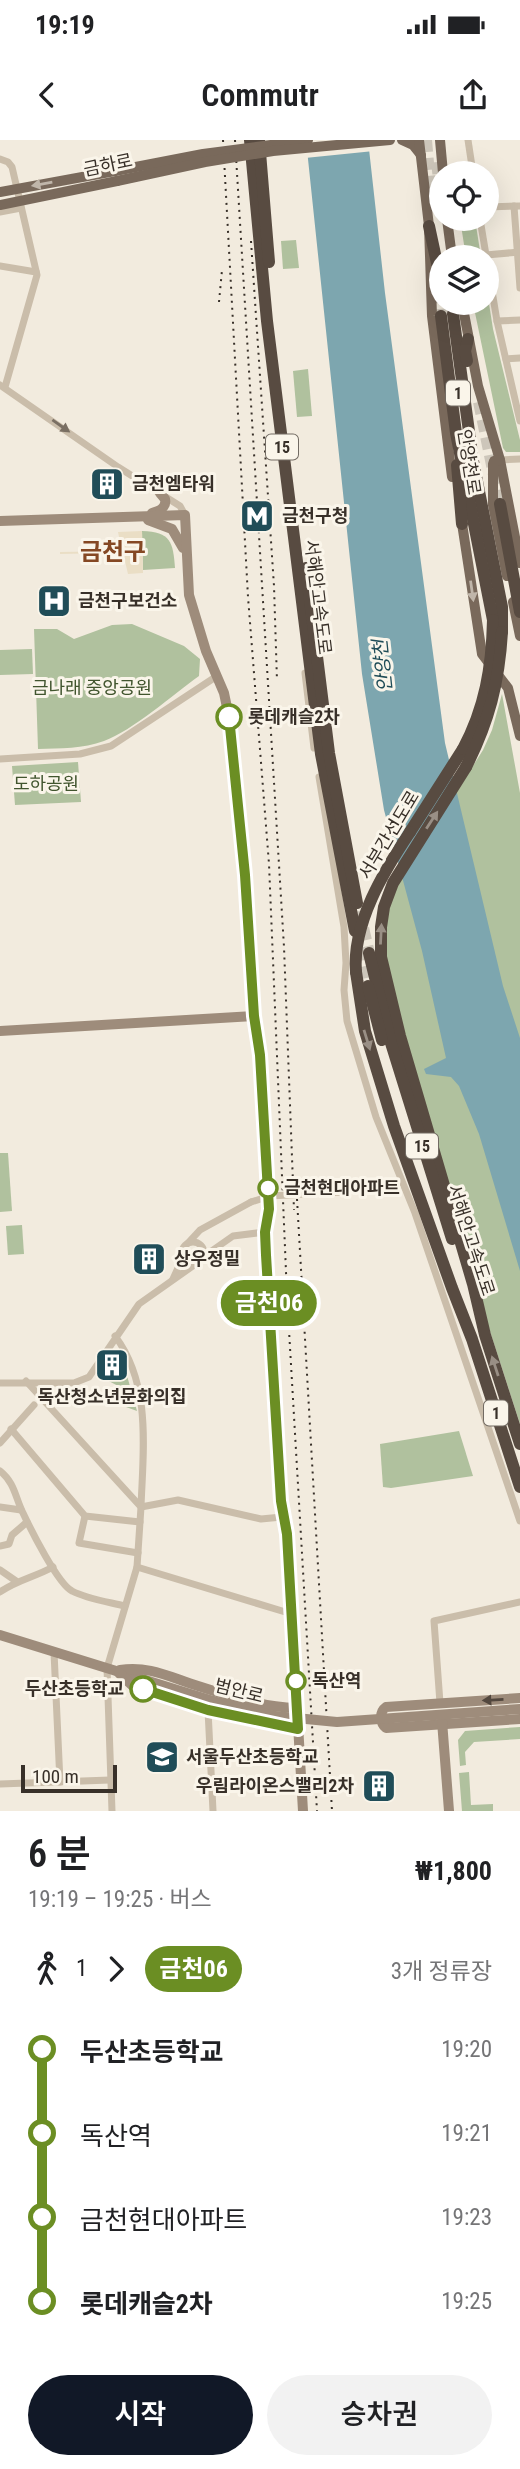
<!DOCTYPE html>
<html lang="ko">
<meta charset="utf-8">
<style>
body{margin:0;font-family:"Roboto Condensed","Noto Sans KR",sans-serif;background:#f2f2f2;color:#202124;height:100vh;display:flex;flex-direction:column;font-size:26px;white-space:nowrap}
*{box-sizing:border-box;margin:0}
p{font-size:23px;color:#757577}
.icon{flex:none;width:38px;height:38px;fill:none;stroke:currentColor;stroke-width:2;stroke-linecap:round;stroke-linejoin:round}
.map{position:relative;height:1671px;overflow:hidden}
.drawer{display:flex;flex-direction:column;background:#fff;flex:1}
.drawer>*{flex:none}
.badge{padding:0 14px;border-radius:23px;font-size:24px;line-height:46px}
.fabs{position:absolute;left:429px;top:21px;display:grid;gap:14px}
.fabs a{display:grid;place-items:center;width:70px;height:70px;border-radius:50%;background:#fff;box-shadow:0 7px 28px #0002;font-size:35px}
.scale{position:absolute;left:21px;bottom:18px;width:96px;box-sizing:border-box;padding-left:7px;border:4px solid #383029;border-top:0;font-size:19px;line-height:24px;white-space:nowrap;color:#383029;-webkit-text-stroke:5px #faf5ea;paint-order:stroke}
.map>.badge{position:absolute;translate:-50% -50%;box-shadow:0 0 0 4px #fff}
.legs{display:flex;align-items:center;gap:10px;height:77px;padding:0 28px;font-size:23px}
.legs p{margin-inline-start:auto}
.head{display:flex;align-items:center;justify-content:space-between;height:119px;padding:0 28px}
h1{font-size:38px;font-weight:600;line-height:52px}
.cta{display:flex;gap:14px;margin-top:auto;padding:14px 28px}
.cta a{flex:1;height:80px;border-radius:42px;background:#111827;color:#fff;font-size:28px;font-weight:600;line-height:80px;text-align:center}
.cta a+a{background:#f2f2f2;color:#202124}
ul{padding:0 28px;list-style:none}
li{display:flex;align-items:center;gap:24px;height:84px;font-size:26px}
li i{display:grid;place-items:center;width:10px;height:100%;margin:0 9px;background:currentColor}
li i::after{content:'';width:18px;height:18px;margin:-9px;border:5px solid;border-radius:50%;background:#fff}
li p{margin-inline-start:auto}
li:first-child i{background:linear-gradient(#0000 50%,currentColor 0)}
li:last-child i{background:linear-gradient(currentColor 50%,#0000 0)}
.status{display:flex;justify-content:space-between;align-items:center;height:49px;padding:0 35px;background:#fff;direction:ltr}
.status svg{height:19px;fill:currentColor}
header{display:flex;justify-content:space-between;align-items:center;height:91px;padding:0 28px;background:#fff;font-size:32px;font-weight:600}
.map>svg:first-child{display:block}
</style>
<div class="status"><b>19:19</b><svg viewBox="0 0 49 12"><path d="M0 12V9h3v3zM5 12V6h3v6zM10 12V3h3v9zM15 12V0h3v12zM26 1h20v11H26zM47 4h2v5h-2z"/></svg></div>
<header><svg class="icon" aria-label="back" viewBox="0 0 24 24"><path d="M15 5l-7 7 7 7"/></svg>Commutr<svg class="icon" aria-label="share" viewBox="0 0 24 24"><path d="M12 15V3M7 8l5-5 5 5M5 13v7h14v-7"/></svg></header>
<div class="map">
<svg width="520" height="1671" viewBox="0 0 520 1671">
<rect width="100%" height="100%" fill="#f2ebde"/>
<g fill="#b0c19e">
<path d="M460,79H475L481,117H466Z"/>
<path d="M296,100L299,128L283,129L281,101Z"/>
<path d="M487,151L493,189L520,300V312H506L503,308L473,163H486Z"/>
<path d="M308,229L312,276L297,277L293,231Z"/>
<path d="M142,391C171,392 173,402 175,428L143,430Z"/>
<path d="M132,484L184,506L200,519L199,536C174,554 132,591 104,601C83,609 60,608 38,609L34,489H57L74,499L112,485Z"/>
<path d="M32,509L33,534L0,535V510Z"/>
<path d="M502,554L520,653V1284L486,1179L402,884L384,812L388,769L399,743L483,610L492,590Z"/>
<path d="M78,622L81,662L15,665L12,626Z"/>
<path d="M0,1013H8L12,1071L0,1072Z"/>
<path d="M22,1085L24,1114L8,1115L6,1086Z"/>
<path d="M115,1211H120L137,1271L126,1267L122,1262V1248L103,1238L100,1233Z"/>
<path d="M459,1291L473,1336L391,1348L383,1347L380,1304Z"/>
<path d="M520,1587V1599L474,1602L465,1612L466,1625L460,1626L458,1600L465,1591Z"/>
<path d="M469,1632L471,1665L493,1664V1671H462L459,1633Z"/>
</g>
<path fill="#eadec5" d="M142,391L143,433L128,434L123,413H116L113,423H110L109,413L60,414V412L122,411L118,392Z"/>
<path fill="#7da6af" d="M306,0H368L385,153L445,603L503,846L520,898V1131L479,994L459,946L451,937L426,934L424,929L446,918L422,811L384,670L362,534Z"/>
<path fill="#f2ebde" d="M303,0H372L374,11L305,18Z"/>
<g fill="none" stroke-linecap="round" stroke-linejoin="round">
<g stroke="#cdc6ba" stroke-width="12" stroke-dasharray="12 6" stroke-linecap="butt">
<path d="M426,0L432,69"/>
<path d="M437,22L441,56"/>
<path d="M437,133L441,176"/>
<path d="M452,163L453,174"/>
<path d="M479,262L500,364"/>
<path d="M359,771L369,813"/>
<path d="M359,809L368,846"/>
</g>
<g stroke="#cabdaa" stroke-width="7">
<path d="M468,0L473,33"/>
<path d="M0,19L8,22L12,27L37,135L5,247"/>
<path d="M514,66L520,148"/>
<path d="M486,67L520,66"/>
<path d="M0,72L21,68"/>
<path d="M480,79L497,181L520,281"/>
<path d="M486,115L520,112"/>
<path d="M0,126L36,132"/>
<path d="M497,181L520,180"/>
<path d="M506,219L520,218"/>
<path d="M0,245L118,327L180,366L185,375"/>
<path d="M500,320L520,319"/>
<path d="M305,533L314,608"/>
<path d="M0,619L80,614L111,606L217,536"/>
<path d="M319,637L344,787L346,823L344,850L347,881L376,977L415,1073L520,1381"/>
<circle cx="193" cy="1113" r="11"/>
<path d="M188,1103L200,1090L251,1062"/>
<path d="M203,1117L233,1096L265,1092"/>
<path d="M173,1139L183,1117"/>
<path d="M115,1196C152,1245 143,1311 141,1367L178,1360L261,1379L282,1377"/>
<path d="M26,1241L141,1367L137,1427L107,1528L112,1671"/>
<path d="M0,1243H74L89,1237L139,1164L197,1123"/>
<path d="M11,1289L85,1376L140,1382"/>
<path d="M0,1303L34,1265"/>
<path d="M0,1331C15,1343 15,1357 23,1373C31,1390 58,1444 72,1451C87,1459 109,1462 125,1466"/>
<path d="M0,1367L21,1370"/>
<path d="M85,1376L79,1403L138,1413"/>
<path d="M0,1406L9,1404L12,1395L27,1382"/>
<path d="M137,1427L292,1474"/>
<path d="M0,1430L16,1441"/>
<path d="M0,1452C17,1440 35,1437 53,1427"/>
<path d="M54,1512L60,1642"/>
<path d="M440,1563L434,1481L520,1462"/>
<path d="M208,1570L213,1671"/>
<path d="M0,1644L110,1640"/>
</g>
<g stroke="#9e8c7b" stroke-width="10">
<path d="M152,373C159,371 167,368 165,359L160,353"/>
<path d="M148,380L172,389L183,408"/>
<path d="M0,381L185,375L189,455L206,511L224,553L229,577L245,735L254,876L260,915L269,1069L265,1092L266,1115L281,1361L287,1393L303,1671"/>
<path d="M0,891L254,876"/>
<path d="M0,1495L213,1561"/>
<path d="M120,1530C149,1526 167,1536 195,1545C229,1556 261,1567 297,1568"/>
<path d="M119,1533L134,1547L208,1570L280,1587L298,1589"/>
<path d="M520,1558L386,1567C379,1572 380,1583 386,1588L520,1579"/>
<path d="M442,1581L449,1671"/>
</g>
<g stroke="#79695b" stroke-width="10">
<path d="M402,0L413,5L421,15"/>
<path d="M419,0L429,86L432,176L452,337"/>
<path d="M440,0L443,33"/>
<path d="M0,52L115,31"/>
<path d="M0,65L117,41"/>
<path d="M447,79L452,117"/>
<path d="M462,163L478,246L500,320L520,423"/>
<path d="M500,320L494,321L493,324V365L507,436"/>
<path d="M461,377L482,514L508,548L520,596"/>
<path d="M513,462L520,496"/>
</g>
<g stroke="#584b41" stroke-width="12">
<path d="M250,0L267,181L321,614L355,791"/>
<path d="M259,0L269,122"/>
<path d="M429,86L441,142"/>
<path d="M453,174L473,321L502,467V492"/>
<path d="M441,176L456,293L493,480"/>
<path d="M467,221L465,211L468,199"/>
<path d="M457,325L462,384"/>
<path d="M500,364L520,472"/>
<path d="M306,428L329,613L357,763"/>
<path d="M466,627L393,743L384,767L381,787V817L400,896L473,1144L485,1195L520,1304"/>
<path d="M410,692L463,609"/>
<path d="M369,813L391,903L452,1099"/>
<path d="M356,832L365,891L394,986L452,1148L472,1199L520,1347"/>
<path d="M368,846L382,900"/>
</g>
<g stroke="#383029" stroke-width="2" stroke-dasharray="2 5" stroke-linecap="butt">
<path d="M223,0L248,457L269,724L287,1156L317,1671"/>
<path d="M235,0L284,807L294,1070"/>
<path d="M251,101L274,446L277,541"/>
<path d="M219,162L222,130"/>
<path d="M297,1059L332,1671"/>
</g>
<path stroke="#cabdaa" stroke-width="7" d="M251,1062L270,1056L343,1052"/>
<path stroke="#9e8c7b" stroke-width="10" d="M213,1561L275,1576L337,1582L520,1569"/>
<g stroke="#79695b" stroke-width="10">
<path d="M115,31L203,14L308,0"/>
<path d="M117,41L205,22L273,11L390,0"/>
</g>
<g stroke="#584b41" stroke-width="12">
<path d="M463,609C485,568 492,527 493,480"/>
<path d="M466,627C489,581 499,543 502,492"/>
<path d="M356,832C352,783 384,731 410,692"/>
</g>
</g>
<defs><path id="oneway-solid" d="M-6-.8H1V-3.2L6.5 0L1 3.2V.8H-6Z" transform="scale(1.75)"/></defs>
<g fill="#c0b6aa">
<use href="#oneway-solid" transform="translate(42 44) rotate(170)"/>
<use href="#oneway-solid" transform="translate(472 451) rotate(82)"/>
</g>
<use fill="#7a6f63" href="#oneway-solid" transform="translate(61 286) rotate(35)"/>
<g fill="#998f85">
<use href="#oneway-solid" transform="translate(432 680) rotate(-57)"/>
<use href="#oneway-solid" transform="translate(381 794) rotate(-87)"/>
<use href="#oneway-solid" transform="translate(367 900) rotate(73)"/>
<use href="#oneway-solid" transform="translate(495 1226) rotate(-108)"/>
</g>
<use fill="#52473e" href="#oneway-solid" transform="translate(493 1560) rotate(177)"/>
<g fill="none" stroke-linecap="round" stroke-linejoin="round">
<g stroke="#fff" stroke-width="16">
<path id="line-1" d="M143,1549L208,1570L298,1589L287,1394L281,1361L266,1115L265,1092L269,1069L260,915L254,876L245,735L229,577"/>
</g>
<use href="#line-1" stroke="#6b8e23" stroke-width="10"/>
</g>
<defs>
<g id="building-square" transform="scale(1.75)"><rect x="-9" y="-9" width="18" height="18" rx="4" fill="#204d58" stroke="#faf5ea"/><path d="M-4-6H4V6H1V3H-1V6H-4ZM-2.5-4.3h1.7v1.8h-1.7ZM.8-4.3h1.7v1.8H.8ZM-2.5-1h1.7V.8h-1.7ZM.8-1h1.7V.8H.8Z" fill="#fff"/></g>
<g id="metro-square" transform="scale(1.75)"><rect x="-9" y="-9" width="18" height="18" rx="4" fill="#204d58" stroke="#faf5ea"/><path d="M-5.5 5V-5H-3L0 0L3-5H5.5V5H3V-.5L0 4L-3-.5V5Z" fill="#fff"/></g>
<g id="hospital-square" transform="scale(1.75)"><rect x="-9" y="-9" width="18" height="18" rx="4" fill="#204d58" stroke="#faf5ea"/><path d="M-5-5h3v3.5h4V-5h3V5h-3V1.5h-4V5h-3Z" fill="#fff"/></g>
<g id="school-square" transform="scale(1.75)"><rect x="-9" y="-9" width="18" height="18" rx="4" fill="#204d58" stroke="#faf5ea"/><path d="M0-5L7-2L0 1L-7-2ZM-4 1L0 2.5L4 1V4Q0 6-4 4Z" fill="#fff"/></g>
</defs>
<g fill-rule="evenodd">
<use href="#building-square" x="107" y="344"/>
<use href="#metro-square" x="257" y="376"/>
<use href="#hospital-square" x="54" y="461"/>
<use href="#building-square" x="149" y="1119"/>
<use href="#building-square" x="112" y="1225"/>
<use href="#school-square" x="162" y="1617"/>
<use href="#building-square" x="379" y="1646"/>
</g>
<g fill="#fff" stroke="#6b8e23" stroke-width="3.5">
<circle cx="229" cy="577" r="12"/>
<circle cx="268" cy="1048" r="9"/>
<circle cx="296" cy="1541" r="9"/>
<circle cx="143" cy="1549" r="12"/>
</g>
<g text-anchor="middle" stroke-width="6" stroke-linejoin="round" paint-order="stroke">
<g fill="#faf5ea" stroke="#726b63" stroke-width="2">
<rect x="446" y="240.5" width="24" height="25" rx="5"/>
<rect x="266" y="294.5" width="32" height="25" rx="5"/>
<rect x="406" y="993.5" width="32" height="25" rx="5"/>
<rect x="484" y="1260.5" width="24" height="25" rx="5"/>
</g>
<g font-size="16" font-weight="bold" fill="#383029">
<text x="458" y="259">1</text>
<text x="282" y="313">15</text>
<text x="422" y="1012">15</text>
<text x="496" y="1279">1</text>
</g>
<g font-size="18" fill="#383029" stroke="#faf5ea">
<text transform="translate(108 25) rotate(-12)" y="6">금하로</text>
<text transform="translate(469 322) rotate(81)" y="6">안양천로</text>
<text transform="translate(318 457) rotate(83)" y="6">서해안고속도로</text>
<text transform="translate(389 695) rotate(-59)" y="6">서부간선도로</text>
<text transform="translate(471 1100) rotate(72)" y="6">서해안고속도로</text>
<text transform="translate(239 1551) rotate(14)" y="6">범안로</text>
</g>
<g font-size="18" font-weight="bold" fill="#383029" stroke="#faf5ea" text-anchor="start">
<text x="132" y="350">금천엠타워</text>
<text x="282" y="382">금천구청</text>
<text x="78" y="467">금천구보건소</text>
<text x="174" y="1125">상우정밀</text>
<text x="112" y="1263" text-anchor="middle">독산청소년문화의집</text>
<text x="186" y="1623">서울두산초등학교</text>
<text x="354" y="1652" text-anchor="end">우림라이온스밸리2차</text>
</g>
<g font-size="18" fill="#41552e" stroke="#faf5ea">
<text x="92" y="554">금나래 중앙공원</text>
<text x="46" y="650">도하공원</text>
</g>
<g font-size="18" font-weight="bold" fill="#383029" stroke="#faf5ea" text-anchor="start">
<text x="248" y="583">롯데캐슬2차</text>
<text x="284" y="1054">금천현대아파트</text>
<text x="312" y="1547">독산역</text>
<text x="124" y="1555" text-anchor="end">두산초등학교</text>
</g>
<g font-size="19" font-style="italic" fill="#204d58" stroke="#faf5ea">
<text transform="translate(382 526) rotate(-96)" y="7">안양천</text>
</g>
<g font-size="24" font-weight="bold" fill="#854824" stroke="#faf5ea">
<text x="113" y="420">금천구</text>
</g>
</g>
</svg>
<div class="fabs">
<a><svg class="icon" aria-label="locate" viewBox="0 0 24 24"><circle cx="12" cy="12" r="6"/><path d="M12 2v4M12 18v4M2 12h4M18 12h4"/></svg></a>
<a><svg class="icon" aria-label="layers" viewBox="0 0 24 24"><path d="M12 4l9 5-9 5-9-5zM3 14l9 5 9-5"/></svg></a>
</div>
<div class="scale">100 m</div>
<b class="badge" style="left:269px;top:1163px;background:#6b8e23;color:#fff">금천06</b>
</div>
<section class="drawer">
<div class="head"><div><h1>6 분</h1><p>19:19 – 19:25 · 버스</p></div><b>₩1,800</b></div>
<div class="legs"><svg class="icon" aria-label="walk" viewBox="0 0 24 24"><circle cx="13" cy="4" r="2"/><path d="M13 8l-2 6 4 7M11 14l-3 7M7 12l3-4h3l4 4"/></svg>1<svg class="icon" aria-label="forward" viewBox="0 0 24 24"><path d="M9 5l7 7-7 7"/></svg><b class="badge" style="background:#6b8e23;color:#fff">금천06</b><p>3개 정류장</p></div>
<ul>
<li><i style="color:#6b8e23"></i><b>두산초등학교</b><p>19:20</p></li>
<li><i style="color:#6b8e23"></i><span>독산역</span><p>19:21</p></li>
<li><i style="color:#6b8e23"></i><span>금천현대아파트</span><p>19:23</p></li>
<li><i style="color:#6b8e23"></i><b>롯데캐슬2차</b><p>19:25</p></li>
</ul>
<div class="cta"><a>시작</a><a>승차권</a></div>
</section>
